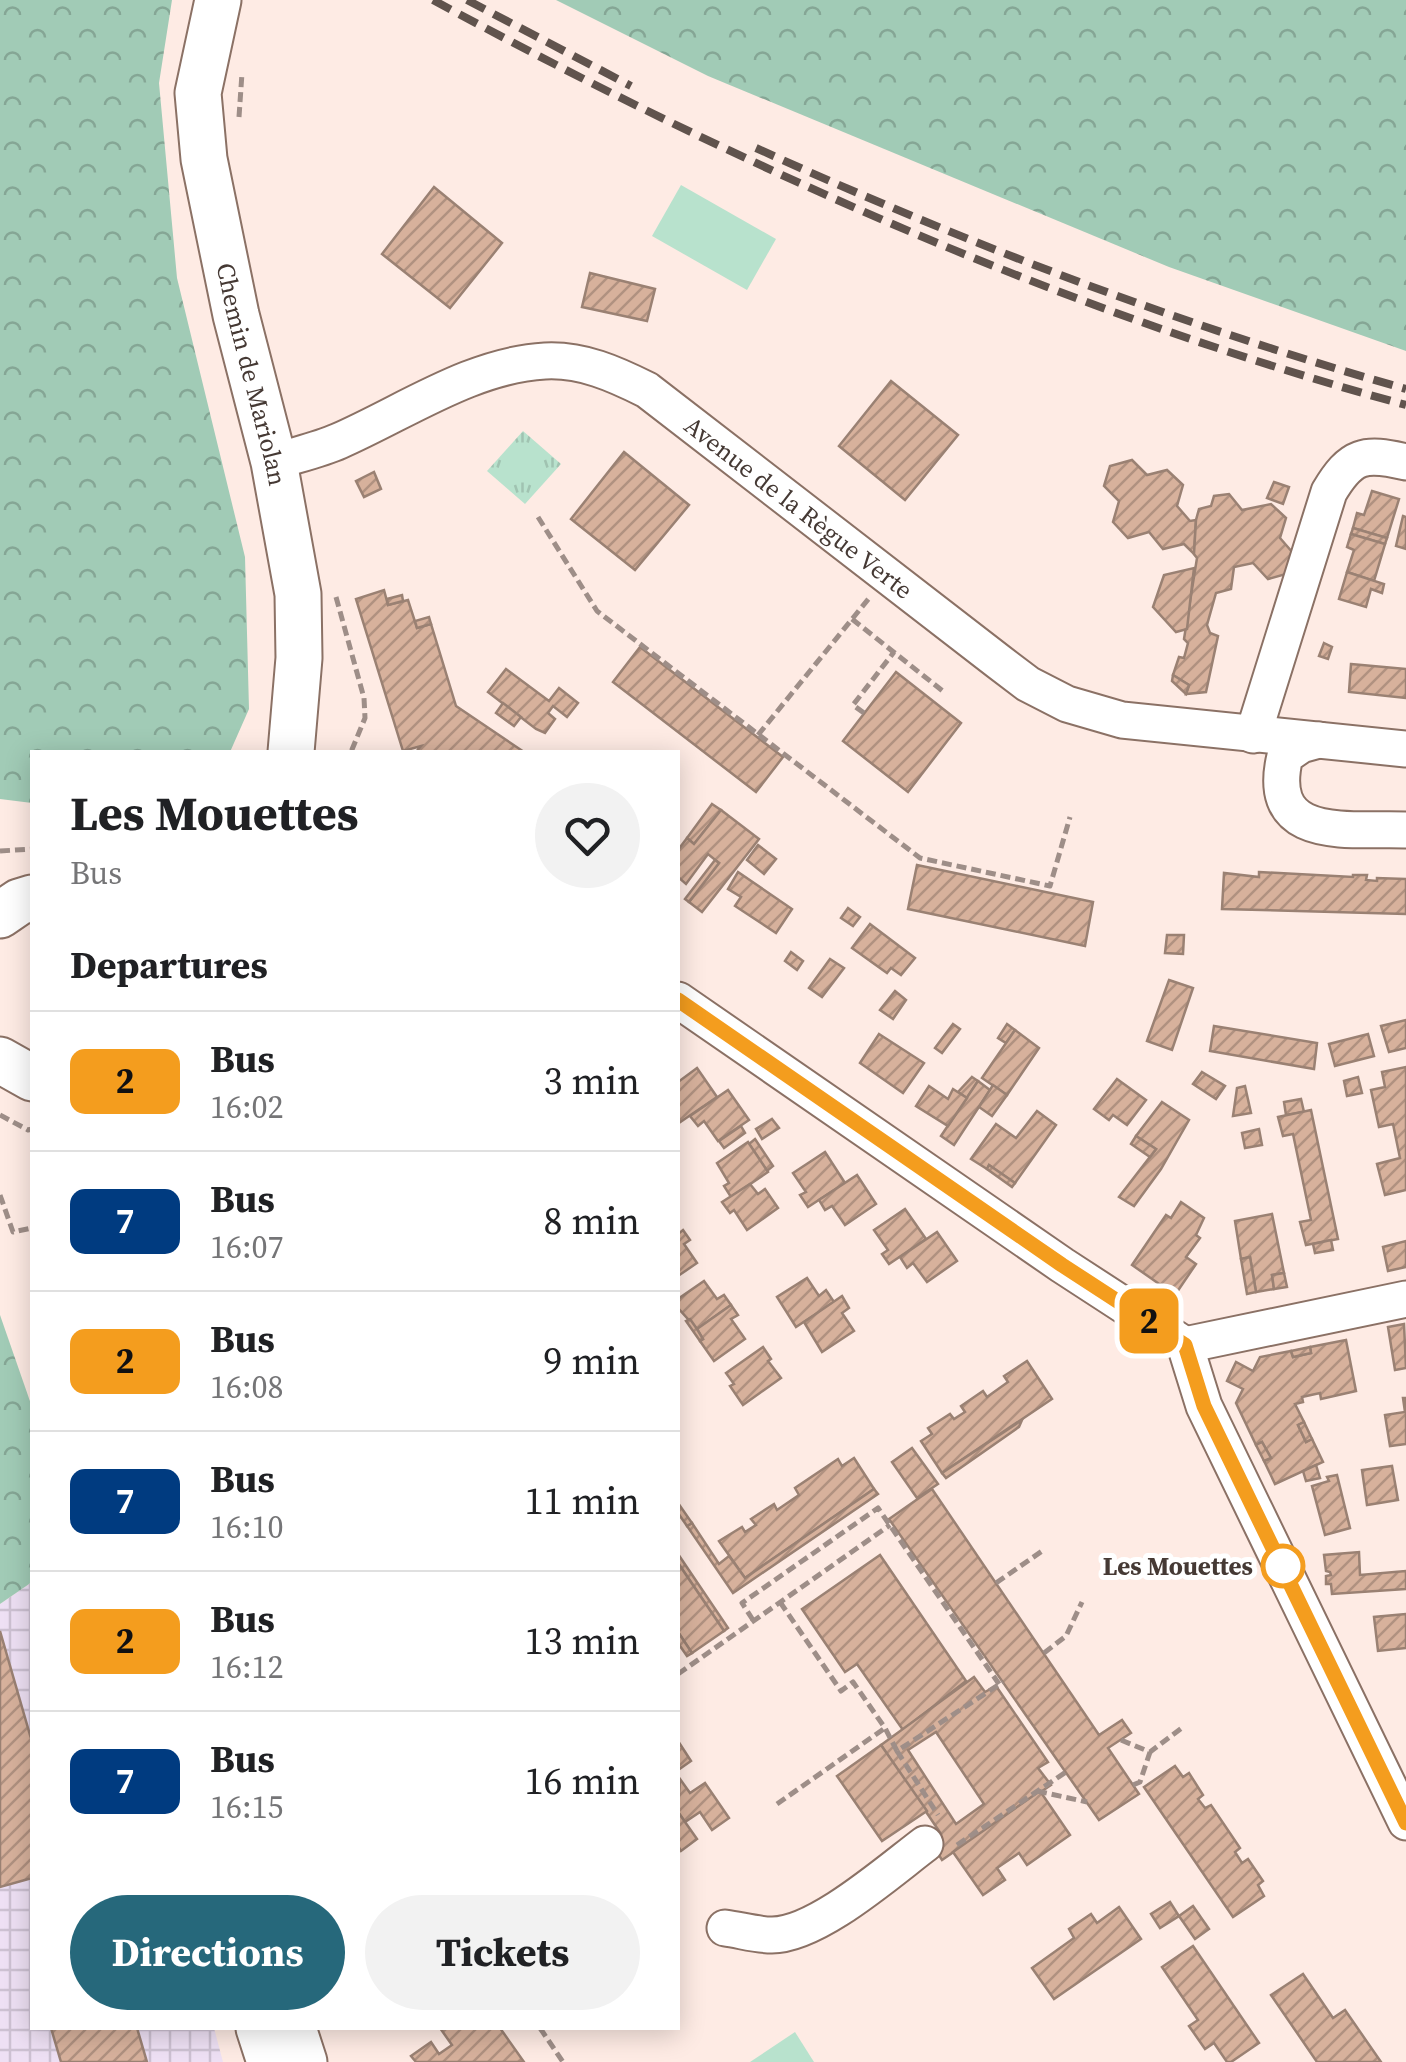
<!DOCTYPE html>
<meta charset="utf-8">
<style>
body{margin:0;font-family:"Source Serif 4",serif;background:#f2f2f2;color:#202124;height:100vh;display:flex;flex-direction:column;font-size:38px;white-space:nowrap}
*{box-sizing:border-box;margin:0}
p{font-size:32px;color:#757577}
.icon{flex:none;width:55px;height:55px;fill:none;stroke:currentColor;stroke-width:2;stroke-linecap:round;stroke-linejoin:round}
.map{position:relative;flex:1;overflow:hidden}
.details{position:absolute;left:30px;top:750px;width:650px;height:1280px;display:flex;flex-direction:column;background:#fff;border-radius:0px;box-shadow:0 5px 25px #0003}
.details>*{flex:none}
.badge{padding:0 20px;border-radius:15px;font-size:35px;line-height:65px}
.map>.badge{position:absolute;translate:-50% -50%;box-shadow:0 0 0 5px #fff}
h2{padding:0 40px;font-size:38px;line-height:90px}
.round{display:grid;place-items:center;flex:none;width:105px;height:105px;border-radius:52px;background:#f2f2f2}
.headline{display:flex;align-items:center;justify-content:space-between;height:170px;padding:0 40px}
h1{font-size:48px;font-weight:700;line-height:75px}
.cta{display:flex;gap:20px;margin-top:auto;padding:20px 40px}
.cta a{flex:1;height:115px;border-radius:60px;background:#26687b;color:#fff;font-size:40px;font-weight:700;line-height:115px;text-align:center}
.cta a+a{background:#f2f2f2;color:#202124}
ul{padding:0;list-style:none}
li{display:flex;align-items:center;gap:30px;height:140px;padding:0 40px;border-top:2px solid #e0e0e0}
li div{flex:1}
li b{display:block;font-size:38px}
li em{font-style:normal}
li .badge{min-width:110px;font-weight:700;text-align:center}
.map>svg:first-child{display:block}
</style>
<div class="map">
<svg width="1406" height="2062" viewBox="0 0 1406 2062">
<defs>
<pattern id="industrial-grid" width="8" height="8" patternUnits="userSpaceOnUse" patternTransform="scale(2.5)"><rect width="8" height="8" fill="#eee0f4"/><path d="M0 4h8M4 0v8" fill="none" stroke="#cdc1d2"/></pattern>
<pattern id="grass-tufts" width="24" height="20" patternUnits="userSpaceOnUse" patternTransform="scale(2.5)"><rect width="24" height="20" fill="#b8e2cd"/><path d="M3 7l-1-3M5 7V3M7 7l1-3M15 17l-1-3M17 17v-4M19 17l1-3" fill="none" stroke="#a0c3b1"/></pattern>
<pattern id="forest-crowns" width="20" height="18" patternUnits="userSpaceOnUse" patternTransform="scale(2.5)"><rect width="20" height="18" fill="#a1cbb6"/><path d="M2 6a3 3 0 1 1 6 0M12 15a3 3 0 1 1 6 0" fill="none" stroke="#85a695"/></pattern>
<pattern id="building-hatch" width="6" height="6" patternUnits="userSpaceOnUse" patternTransform="scale(2.5)"><rect width="6" height="6" fill="#d7b19c"/><path d="M-1 1l2-2M0 6l6-6M5 7l2-2" fill="none" stroke="#b09180"/></pattern>
</defs>
<rect width="100%" height="100%" fill="#feebe4"/>
<path fill="url(#industrial-grid)" d="M32,1582V2028H214L223,2062H0V1604Z"/>
<path fill="url(#grass-tufts)" d="M523,431L561,464L525,504L487,471Z"/>
<g fill="url(#forest-crowns)">
<path d="M0,0H172L159,83L177,278L245,557L249,709L230,752H32V803L0,799Z"/>
<path d="M556,0H1406V351L1169,267L708,76Z"/>
<path d="M0,1315L32,1407V1582L0,1604Z"/>
</g>
<g fill="#b8e2cd">
<path d="M681,185L776,239L747,290L652,236Z"/>
<path d="M795,2032L814,2062H750Z"/>
</g>
<g fill="url(#building-hatch)" stroke="#9a8173" stroke-width="2.5" fill-rule="evenodd">
<path d="M434,187L502,243L450,308L382,254Z"/>
<path d="M590,273L655,289L647,321L582,307Z"/>
<path d="M891,381L958,435L905,500L839,446Z"/>
<path d="M624,452L689,505L635,570L571,519Z"/>
<path d="M1132,460L1147,475L1167,470L1183,485L1177,506L1190,521L1196,520L1194,554L1184,544L1163,549L1149,532L1128,538L1113,522L1119,501L1104,486L1110,466Z"/>
<path d="M374,472L381,489L364,497L356,481Z"/>
<path d="M1274,482L1289,487L1283,504L1267,498Z"/>
<path d="M1372,491L1399,499L1387,538L1353,528L1357,513L1364,515Z"/>
<path d="M1229,494L1242,510L1271,504L1286,518L1280,538L1293,553L1286,574L1268,579L1253,563L1234,567L1231,589L1216,593L1207,625L1210,633L1218,636L1206,692L1186,694L1189,685L1173,675L1179,657L1184,658L1188,643L1184,639L1197,558L1194,554L1196,520L1199,509L1211,506L1214,496Z"/>
<path d="M1403,516L1406,517V549L1396,546Z"/>
<path d="M1353,528L1387,538L1385,544L1351,534Z"/>
<path d="M1351,534L1385,544L1374,581L1347,572L1354,550L1347,547Z"/>
<path d="M1194,568L1187,629L1176,632L1153,607L1164,575Z"/>
<path d="M1347,572L1384,584L1382,593L1371,589L1366,607L1339,599Z"/>
<path d="M384,590L388,605L408,600L417,628L431,624L456,706L524,752H416L421,746L403,751L356,599Z"/>
<path d="M402,595L403,601L388,605L387,599Z"/>
<path d="M429,617L431,624L417,628L415,621Z"/>
<path d="M1324,643L1332,647L1328,659L1319,656Z"/>
<path d="M640,647L783,757L756,792L613,682Z"/>
<path d="M1351,664L1406,669V698L1349,692Z"/>
<path d="M506,669L549,701L559,688L578,703L567,717L553,706L548,713L555,719L545,733L536,729L488,692Z"/>
<path d="M896,672L961,723L908,792L843,741Z"/>
<path d="M1173,675L1189,685L1186,694L1172,681Z"/>
<path d="M503,703L521,717L514,726L496,713Z"/>
<path d="M712,804L721,810L694,844L687,838Z"/>
<path d="M721,810L759,839L702,912L689,902L719,863L708,854L686,884L678,877V850L687,838L694,844Z"/>
<path d="M758,845L776,859L764,874L747,860Z"/>
<path d="M715,860L719,863L689,902L685,899Z"/>
<path d="M917,865L1093,902L1085,946L908,909Z"/>
<path d="M738,872L792,909L776,933L735,906L741,897L728,889Z"/>
<path d="M1259,872L1353,877V875H1367L1366,880L1377,881V878L1406,879V914L1222,909L1224,873L1259,877Z"/>
<path d="M848,908L860,917L853,926L841,918Z"/>
<path d="M870,924L915,958L901,975L891,968L887,973L852,948Z"/>
<path d="M1167,935H1184L1183,954L1165,953Z"/>
<path d="M791,952L803,961L797,970L785,961Z"/>
<path d="M830,959L844,968L822,997L809,988Z"/>
<path d="M1169,980L1193,988L1172,1050L1147,1041Z"/>
<path d="M895,991L906,1000L893,1019L880,1010Z"/>
<path d="M1406,1020V1048L1389,1052L1381,1026Z"/>
<path d="M953,1024L960,1029L942,1053L935,1048Z"/>
<path d="M1007,1024L1015,1030L1006,1043L998,1038Z"/>
<path d="M1214,1026L1317,1043L1314,1069L1210,1051Z"/>
<path d="M1015,1030L1039,1048L1007,1095L982,1078Z"/>
<path d="M879,1034L924,1063L903,1093L860,1063Z"/>
<path d="M1368,1034L1374,1056L1335,1066L1329,1044Z"/>
<path d="M1406,1067V1190L1385,1195L1377,1164L1400,1158L1393,1124L1379,1127L1371,1090L1385,1087L1382,1072Z"/>
<path d="M697,1068L717,1097L679,1123L678,1082Z"/>
<path d="M1202,1072L1225,1086L1216,1099L1193,1084Z"/>
<path d="M972,1077L978,1081L967,1098L958,1092Z"/>
<path d="M1358,1077L1362,1093L1347,1096L1344,1081Z"/>
<path d="M1117,1079L1146,1100L1127,1125L1113,1115L1109,1120L1094,1109Z"/>
<path d="M978,1081L990,1090L954,1145L941,1136Z"/>
<path d="M993,1085L1007,1095L992,1116L979,1107Z"/>
<path d="M929,1086L948,1099L953,1089L967,1098L948,1126L916,1106Z"/>
<path d="M1245,1086L1251,1113L1233,1116L1237,1088Z"/>
<path d="M728,1090L749,1120L718,1141L704,1121L698,1126L690,1116Z"/>
<path d="M1301,1099L1304,1112L1286,1115L1284,1102Z"/>
<path d="M1162,1102L1189,1120L1161,1169L1134,1206L1119,1197L1156,1149L1136,1136Z"/>
<path d="M1311,1110L1338,1239L1306,1245L1300,1222L1311,1220L1293,1134L1283,1136L1278,1117Z"/>
<path d="M1037,1111L1056,1125L1015,1183L989,1165L987,1169L971,1159L996,1124L1016,1138Z"/>
<path d="M772,1119L779,1128L762,1139L756,1129Z"/>
<path d="M741,1126L745,1133L724,1148L719,1141Z"/>
<path d="M1259,1129L1262,1145L1245,1148L1242,1133Z"/>
<path d="M1136,1136L1156,1149L1150,1157L1131,1144Z"/>
<path d="M755,1139L773,1166L767,1171L749,1144Z"/>
<path d="M748,1142L768,1172L731,1197L724,1186L729,1183L717,1163Z"/>
<path d="M825,1152L845,1183L808,1207L800,1195L806,1192L793,1173Z"/>
<path d="M989,1165L1015,1183L1012,1187L987,1169Z"/>
<path d="M857,1175L876,1204L845,1225L832,1206L825,1210L819,1200Z"/>
<path d="M750,1184L758,1194L765,1189L778,1208L747,1230L734,1210L730,1213L722,1202Z"/>
<path d="M1181,1202L1204,1218L1196,1235L1200,1238L1186,1257L1196,1264L1175,1295L1132,1265L1166,1215L1171,1218Z"/>
<path d="M905,1209L926,1239L889,1264L882,1254L888,1250L874,1230Z"/>
<path d="M1272,1214L1284,1273L1272,1275L1274,1289L1256,1292L1250,1257L1241,1259L1235,1221Z"/>
<path d="M683,1230L690,1240L684,1244L697,1263L678,1276V1234Z"/>
<path d="M937,1232L957,1261L927,1282L913,1263L907,1268L900,1257Z"/>
<path d="M1331,1240L1333,1250L1315,1253L1313,1244Z"/>
<path d="M1406,1241V1267L1388,1271L1383,1247Z"/>
<path d="M1250,1257L1256,1292L1247,1294L1241,1259Z"/>
<path d="M1284,1273L1287,1287L1274,1289L1272,1275Z"/>
<path d="M807,1278L819,1296L826,1290L834,1302L796,1327L777,1297Z"/>
<path d="M704,1281L717,1299L724,1295L731,1305L697,1329L678,1308V1299Z"/>
<path d="M842,1296L849,1308L842,1313L854,1331L822,1352L804,1322Z"/>
<path d="M731,1305L738,1315L731,1319L745,1339L714,1361L700,1341L703,1339L697,1329Z"/>
<path d="M690,1319L697,1329L703,1339L700,1341L686,1321Z"/>
<path d="M1404,1324L1406,1368L1395,1370L1388,1327Z"/>
<path d="M1346,1340L1356,1391L1321,1399L1320,1393L1302,1397L1303,1402L1295,1404L1304,1422L1298,1425L1306,1442L1312,1439L1323,1462L1275,1484L1264,1461L1271,1458L1262,1442L1256,1445L1236,1403L1243,1389L1227,1381L1236,1362L1253,1371L1260,1357L1291,1351L1293,1357L1311,1353L1310,1347Z"/>
<path d="M763,1347L771,1359L768,1361L781,1378L743,1405L730,1386L734,1384L726,1373Z"/>
<path d="M1310,1347L1311,1353L1293,1357L1291,1351Z"/>
<path d="M1027,1361L1052,1399L942,1473L921,1441L932,1434L928,1428L950,1414L954,1419L965,1412L961,1406L983,1391L987,1397L1008,1382L1004,1376Z"/>
<path d="M1403,1398H1406V1444L1390,1446L1385,1415L1405,1412Z"/>
<path d="M1022,1420L1019,1427L946,1478L942,1473Z"/>
<path d="M1304,1422L1312,1439L1306,1442L1298,1425Z"/>
<path d="M1262,1442L1271,1458L1264,1461L1256,1445Z"/>
<path d="M912,1448L938,1484L917,1498L892,1462Z"/>
<path d="M854,1458L874,1489L745,1578L719,1541L742,1527L745,1532L756,1525L751,1519L774,1504L777,1510L799,1495L795,1488L838,1459L842,1466Z"/>
<path d="M1316,1465L1320,1478L1306,1481L1303,1471Z"/>
<path d="M1392,1466L1398,1500L1367,1505L1362,1470Z"/>
<path d="M1337,1475L1350,1528L1325,1535L1312,1486L1329,1481L1327,1477Z"/>
<path d="M874,1489L878,1494L733,1593L687,1526L692,1523L719,1564L729,1556L745,1578Z"/>
<path d="M932,1489L1099,1735L1122,1720L1131,1733L1108,1748L1139,1794L1099,1820L889,1519Z"/>
<path d="M678,1503L692,1523L687,1526L678,1513Z"/>
<path d="M1359,1552L1360,1575L1406,1571V1589L1332,1594L1331,1584H1326V1576L1331,1575L1330,1572L1326,1571L1324,1555Z"/>
<path d="M678,1554L728,1628L724,1631L678,1563Z"/>
<path d="M880,1555L966,1681L903,1730L857,1664L845,1672L802,1609Z"/>
<path d="M678,1563L724,1631L692,1653L678,1632Z"/>
<path d="M1406,1614V1648L1378,1651L1374,1617Z"/>
<path d="M0,1631L32,1742V1878L0,1887Z"/>
<path d="M678,1632L692,1653L687,1656L678,1643Z"/>
<path d="M974,1677L985,1692L996,1686L1048,1762L1038,1768L1051,1785L942,1860L930,1841L941,1834L881,1745ZM936,1732L984,1804L956,1824L908,1750Z"/>
<path d="M678,1741L691,1761L678,1770Z"/>
<path d="M881,1745L927,1811L882,1841L837,1776Z"/>
<path d="M1175,1766L1183,1777L1189,1773L1203,1795L1198,1799L1205,1808L1211,1805L1240,1848L1235,1852L1242,1863L1248,1859L1263,1881L1258,1885L1264,1896L1233,1917L1144,1787Z"/>
<path d="M680,1779L690,1793L705,1783L729,1818L712,1830L700,1812L685,1822L678,1812Z"/>
<path d="M1040,1791L1070,1835L1027,1865L1019,1853L997,1868L1005,1880L983,1895L953,1852Z"/>
<path d="M678,1812L697,1839L681,1851L678,1846Z"/>
<path d="M1170,1902L1179,1916L1160,1928L1151,1914Z"/>
<path d="M1193,1906L1209,1929L1195,1939L1179,1916Z"/>
<path d="M1119,1907L1141,1939L1054,1999L1032,1968L1074,1938L1069,1929L1091,1914L1097,1923Z"/>
<path d="M1193,1946L1259,2043L1231,2062H1227L1214,2043L1205,2049L1189,2026L1198,2020L1162,1967Z"/>
<path d="M1303,1974L1333,2018L1345,2010L1381,2062H1317L1271,1995Z"/>
<path d="M51,2028H137L147,2062H61Z"/>
<path d="M440,2028H500L524,2062H416L411,2056L431,2042L439,2054L452,2045Z"/>
</g>
<g fill="none" stroke-linecap="round" stroke-linejoin="round">
<g stroke="#8b7165" stroke-width="39">
<g id="minor">
<path id="s1" d="M274,462C295,455 319,450 339,441C405,412 472,365 545,361C582,359 615,374 647,390L999,662L1028,684L1067,704L1122,720L1406,749"/>
<path d="M1253,735L1329,492C1351,455 1364,452 1406,462"/>
<path d="M1319,740L1301,745L1285,756C1264,843 1347,828 1406,830"/>
<path d="M678,1000L1062,1265L1185,1345"/>
<path d="M1185,1345L1204,1406L1406,1822"/>
<path d="M1185,1345L1406,1299"/>
<path d="M725,1928C740,1930 757,1935 772,1935C817,1935 889,1871 925,1844"/>
</g>
</g>
<g stroke="#8b7165" stroke-width="49">
<g id="major">
<path id="s2" d="M218,0L198,93L204,159L236,315L274,462L298,594L299,658L291,752"/>
<path d="M0,915L19,902L32,898"/>
<path d="M0,1060L32,1078"/>
<path d="M259,2028L270,2062"/>
<path d="M293,2028L304,2062"/>
</g>
</g>
<g stroke="#9e8e88" stroke-width="5" stroke-dasharray="10 5" stroke-linecap="butt">
<path d="M239,117L242,73"/>
<path d="M538,517L597,611L920,858L1050,886L1070,817"/>
<path d="M336,597L364,698L365,718L351,752"/>
<path d="M852,619L944,692"/>
<path d="M864,713L853,705L894,652"/>
<path d="M758,735L870,597"/>
<path d="M0,851L32,849"/>
<path d="M0,1115L28,1130L32,1129"/>
<path d="M0,1195L13,1232L32,1228"/>
<path d="M996,1583L1045,1549"/>
<path d="M780,1602L841,1691L853,1682L885,1728L897,1751L1003,1682"/>
<path d="M753,1620L742,1603L878,1508L999,1684"/>
<path d="M1044,1653L1066,1636L1082,1602"/>
<path d="M678,1674L890,1525"/>
<path d="M1121,1740L1150,1752L1183,1727"/>
<path d="M897,1751L938,1815"/>
<path d="M1133,1785L1140,1782L1150,1752"/>
<path d="M1037,1791L1087,1802"/>
<path d="M777,1804L885,1728"/>
<path d="M957,1845L1066,1772"/>
<path d="M540,2028L563,2062"/>
</g>
<use href="#minor" stroke="#fff" stroke-width="35"/>
<use href="#major" stroke="#fff" stroke-width="45"/>
<g stroke="#60534d" stroke-width="8" stroke-dasharray="20 10" stroke-linecap="butt">
<path d="M433,0C742,167 1066,313 1406,405"/>
<path d="M467,0L631,86"/>
<path d="M756,148C967,244 1183,326 1406,389"/>
</g>
</g>
<g fill="none" stroke-linecap="round" stroke-linejoin="round">
<g stroke="#fff" stroke-width="22">
<path id="line" d="M678,1000L1062,1265L1185,1345L1204,1406L1406,1823"/>
</g>
<use href="#line" stroke="#f49d1e" stroke-width="15"/>
</g>
<circle fill="#fff" stroke="#f49d1e" stroke-width="5" cx="1283" cy="1566" r="20"/>
<g text-anchor="middle" stroke-width="10" stroke-linejoin="round" paint-order="stroke">
<g font-size="25" fill="#453934" stroke="#fff">
<text dy="9" stroke="none"><textPath href="#s2" startOffset="382">Chemin de Mariolan</textPath></text>
<text dy="9" stroke="none"><textPath href="#s1" startOffset="590">Avenue de la Règue Verte</textPath></text>
</g>
<g font-size="25" font-weight="bold" fill="#453934" stroke="#fff" text-anchor="end">
<text x="1253" y="1575">Les Mouettes</text>
</g>
</g>
</svg>
<b class="badge" style="left:1149px;top:1321px;background:#f49d1e;color:#111">2</b>
<section class="details">
<div class="headline"><div><h1>Les Mouettes</h1><p>Bus</p></div><a class="round"><svg class="icon" aria-label="heart" viewBox="0 0 24 24"><path d="M12 20l-8-8c-3-5 5-10 8-4 3-6 11-1 8 4z"/></svg></a></div>
<h2>Departures</h2>
<ul>
<li><span class="badge" style="background:#f49d1e;color:#111">2</span><div><b>Bus</b><p>16:02</p></div><em>3 min</em></li>
<li><span class="badge" style="background:#003b80;color:#fff">7</span><div><b>Bus</b><p>16:07</p></div><em>8 min</em></li>
<li><span class="badge" style="background:#f49d1e;color:#111">2</span><div><b>Bus</b><p>16:08</p></div><em>9 min</em></li>
<li><span class="badge" style="background:#003b80;color:#fff">7</span><div><b>Bus</b><p>16:10</p></div><em>11 min</em></li>
<li><span class="badge" style="background:#f49d1e;color:#111">2</span><div><b>Bus</b><p>16:12</p></div><em>13 min</em></li>
<li><span class="badge" style="background:#003b80;color:#fff">7</span><div><b>Bus</b><p>16:15</p></div><em>16 min</em></li>
</ul>
<div class="cta"><a>Directions</a><a>Tickets</a></div>
</section>
</div>
